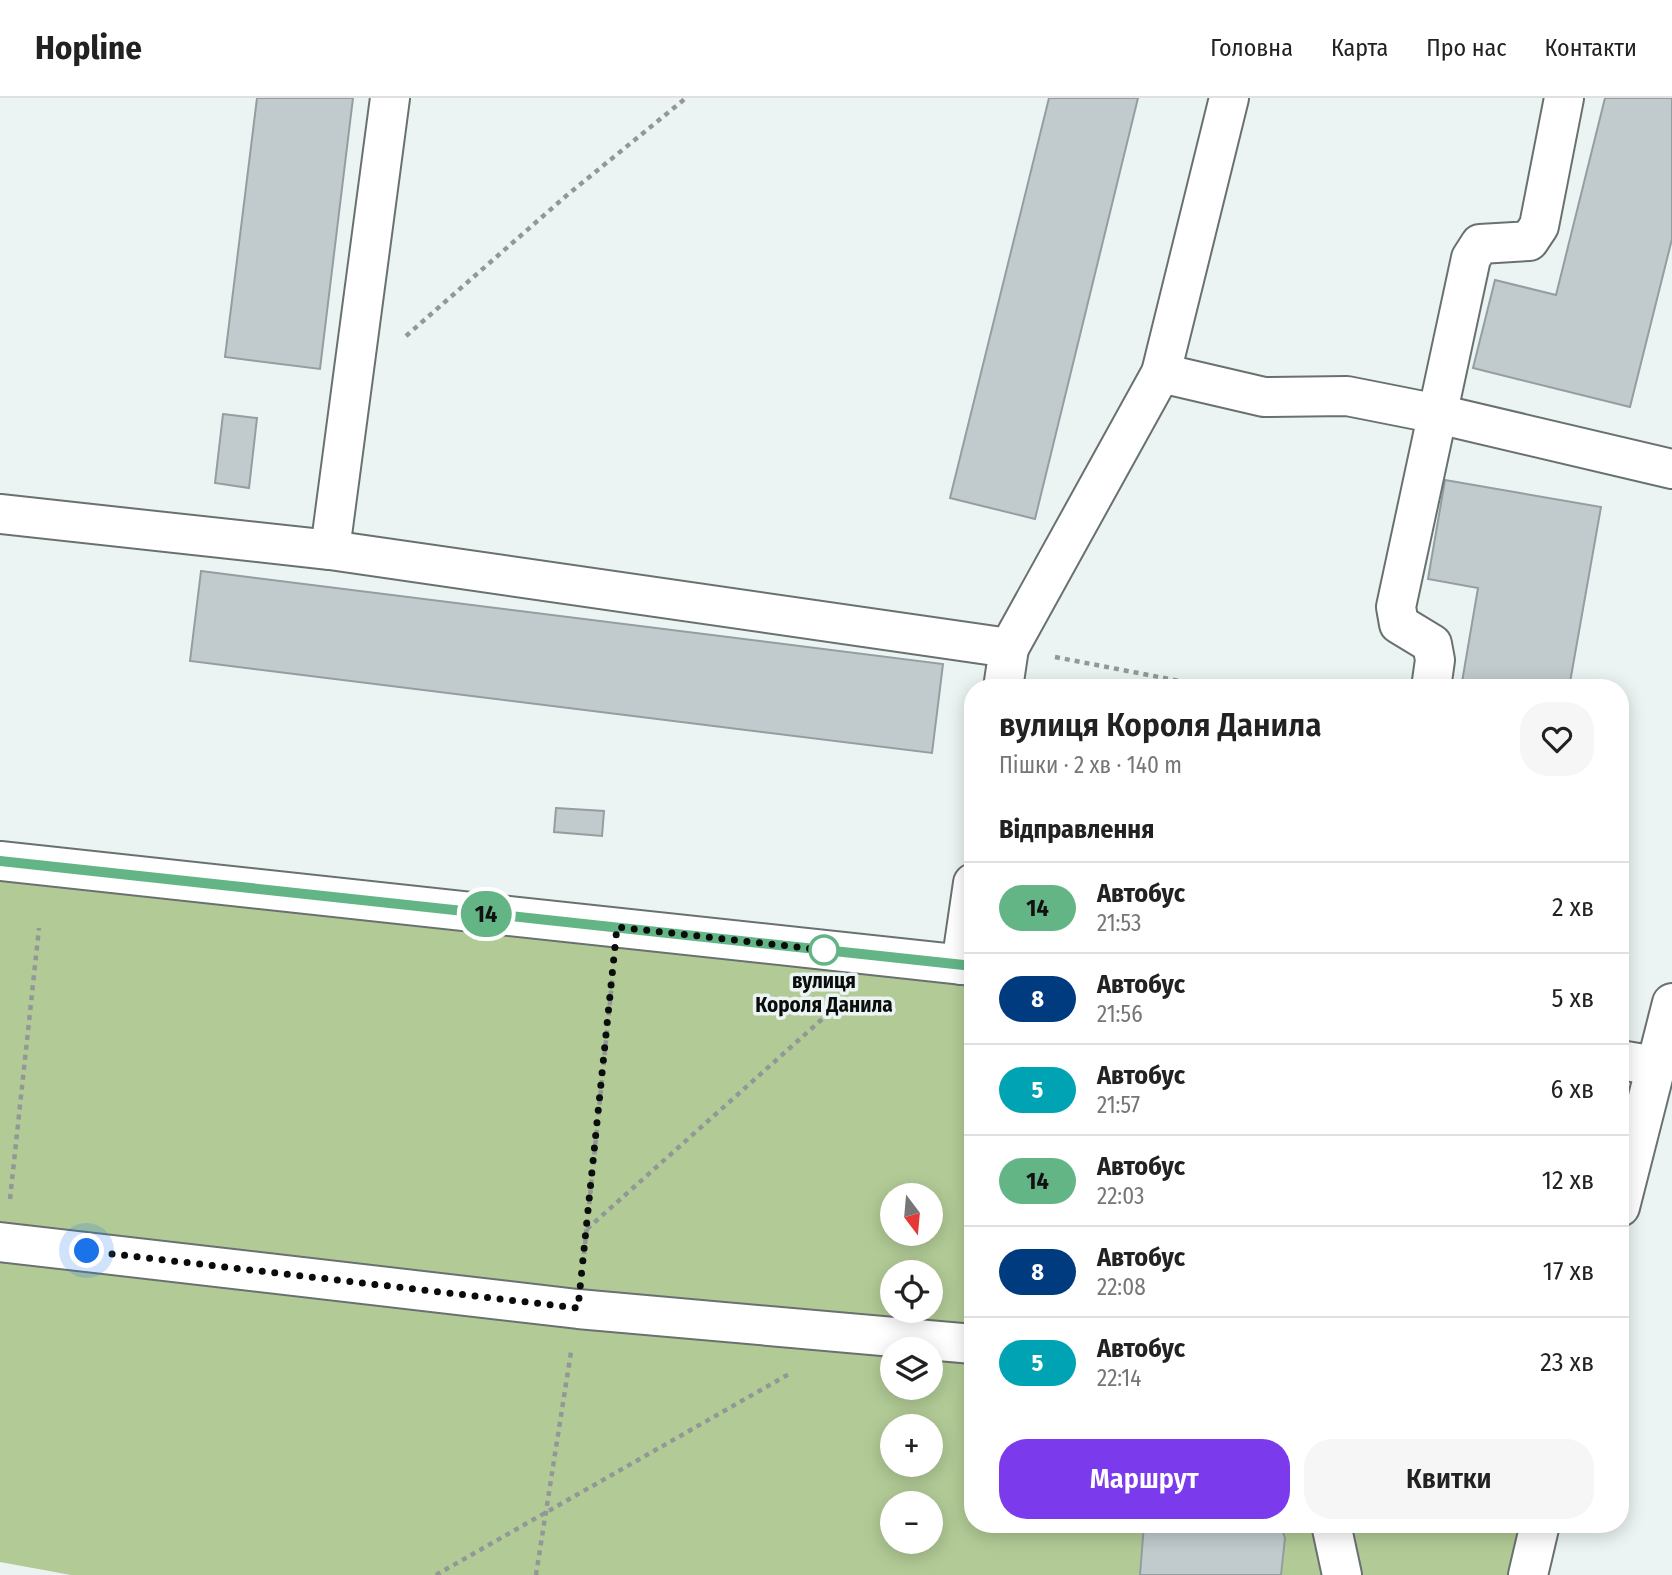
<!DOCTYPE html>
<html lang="uk">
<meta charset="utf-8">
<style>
body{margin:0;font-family:"Fira Sans Condensed",sans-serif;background:#f6f6f6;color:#222;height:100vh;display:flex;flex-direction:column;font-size:26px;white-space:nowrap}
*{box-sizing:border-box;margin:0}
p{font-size:23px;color:#767676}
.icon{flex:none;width:38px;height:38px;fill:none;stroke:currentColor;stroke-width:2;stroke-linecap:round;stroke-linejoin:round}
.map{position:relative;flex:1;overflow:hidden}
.panel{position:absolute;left:964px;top:581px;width:665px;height:854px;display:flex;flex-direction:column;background:#fff;border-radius:28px;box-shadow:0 4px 18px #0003}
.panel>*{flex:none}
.badge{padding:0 14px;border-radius:23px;font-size:24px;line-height:46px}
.needle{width:46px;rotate:164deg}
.controls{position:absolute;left:880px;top:1085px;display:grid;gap:14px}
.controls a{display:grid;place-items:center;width:63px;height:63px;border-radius:50%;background:#fff;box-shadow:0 4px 18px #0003;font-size:35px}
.you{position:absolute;width:35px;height:35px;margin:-18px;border:5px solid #fff;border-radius:50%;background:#1a73e8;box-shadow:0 0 0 10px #1a73e833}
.map>.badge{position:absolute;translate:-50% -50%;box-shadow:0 0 0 4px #fff}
h2{padding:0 35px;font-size:26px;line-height:63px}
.round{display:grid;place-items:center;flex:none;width:74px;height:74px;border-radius:28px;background:#f6f6f6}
.headline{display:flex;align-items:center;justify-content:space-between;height:119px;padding:0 35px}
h1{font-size:33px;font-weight:600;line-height:52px}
.primary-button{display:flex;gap:14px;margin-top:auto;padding:14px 35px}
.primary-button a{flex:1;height:80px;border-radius:28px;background:#7c3aed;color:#fff;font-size:28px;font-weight:600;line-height:80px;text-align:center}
.primary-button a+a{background:#f6f6f6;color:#222}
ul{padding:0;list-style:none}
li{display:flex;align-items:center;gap:21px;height:91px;padding:0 35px;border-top:2px solid #e0e0e0}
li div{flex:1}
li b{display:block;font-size:26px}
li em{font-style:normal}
li .badge{min-width:77px;font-weight:700;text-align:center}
header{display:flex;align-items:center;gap:42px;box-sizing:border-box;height:98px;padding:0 35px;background:#fff;border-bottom:2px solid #e0e0e0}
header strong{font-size:33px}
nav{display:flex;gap:38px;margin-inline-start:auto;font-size:24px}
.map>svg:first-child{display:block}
</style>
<header>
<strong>Hopline</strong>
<nav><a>Головна</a><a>Карта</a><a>Про нас</a><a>Контакти</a></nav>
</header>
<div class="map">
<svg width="1672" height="1477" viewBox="0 0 1672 1477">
<rect width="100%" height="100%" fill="#ebf4f3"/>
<path fill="#b2cb96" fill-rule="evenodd" d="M0,763L973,868V1426H1540L1528,1477H71L0,1464ZM892,1097H931V1136H892ZM892,1174H931V1213H892ZM892,1251H931V1290H892ZM892,1328H931V1367H892ZM892,1405H931V1444H892Z"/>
<g fill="#c1cbcd" stroke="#949d9f" stroke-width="2">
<path d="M257,0H353L320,271L225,259Z"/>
<path d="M1049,0H1138L1035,421L950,400Z"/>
<path d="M1605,0H1672V141L1630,309L1473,270L1495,182L1556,197Z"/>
<path d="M223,316L257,320L249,390L215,385Z"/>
<path d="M1445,382L1601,409L1569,590H1461L1478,490L1428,481Z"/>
<path d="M201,473L943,566L932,655L190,563Z"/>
<path d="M556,710L604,713L602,738L554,734Z"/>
<path d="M1144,1426H1280L1285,1440L1281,1477H1140Z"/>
</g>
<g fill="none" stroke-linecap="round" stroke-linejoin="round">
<g stroke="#697170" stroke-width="42">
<g id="minor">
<path d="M390,0L330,452L1009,550L1003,590"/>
<path d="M1229,0L1161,275L1264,299L1347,298L1438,316L1672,371"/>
<path d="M0,416L330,452"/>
<path d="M1009,550L1161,275"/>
<path d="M1431,590L1435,562L1432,546L1399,526L1396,509L1471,160L1480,146L1529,143L1539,128L1564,0"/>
<path d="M961,867L973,785"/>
<path d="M0,1144L578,1211L973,1246"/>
<path d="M1331,1426L1342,1477"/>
</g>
</g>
<g stroke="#697170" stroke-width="42">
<g id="major">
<path d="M0,763L973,868"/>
<path d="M1620,962L1656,968"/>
<path d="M1620,1109L1672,905"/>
<path d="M1528,1477L1540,1426"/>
</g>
</g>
<g stroke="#929897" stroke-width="4.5" stroke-dasharray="5 5" stroke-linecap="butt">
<path d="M406,238L566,98L686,0"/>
<path d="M1055,559L1216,590"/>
<path d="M10,1101L39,830"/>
<path d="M587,1131L829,915"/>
<path d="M583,1166L613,875"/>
<path d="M436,1477L789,1276"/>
<path d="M536,1477L571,1254"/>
</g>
<use href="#minor" stroke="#fff" stroke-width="38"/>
<use href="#major" stroke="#fff" stroke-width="38"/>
</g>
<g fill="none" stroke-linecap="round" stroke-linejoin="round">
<g stroke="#fff" stroke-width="16">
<path id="line" d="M0,763L973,868"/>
</g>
<use href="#line" stroke="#64b586" stroke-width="10"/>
<path stroke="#0a0d0c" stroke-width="7" stroke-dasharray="0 12.6" d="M87,1153L578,1210L617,829L824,852"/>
</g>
<circle fill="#fff" stroke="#64b586" stroke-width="3.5" cx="824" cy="852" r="14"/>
<g text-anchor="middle" stroke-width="7" stroke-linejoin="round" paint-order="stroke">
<g font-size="21" font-weight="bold" fill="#0a0d0c" stroke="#ebf4f3">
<text x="824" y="890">вулиця<tspan x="824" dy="24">Короля Данила</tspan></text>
</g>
</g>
</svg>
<div class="controls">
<a><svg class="needle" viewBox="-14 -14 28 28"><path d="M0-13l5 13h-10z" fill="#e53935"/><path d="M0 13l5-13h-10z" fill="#767676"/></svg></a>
<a><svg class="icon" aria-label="locate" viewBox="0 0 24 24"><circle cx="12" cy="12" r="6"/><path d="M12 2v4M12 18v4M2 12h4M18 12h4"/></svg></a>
<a><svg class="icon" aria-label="layers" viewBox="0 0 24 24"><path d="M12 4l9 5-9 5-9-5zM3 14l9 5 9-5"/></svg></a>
<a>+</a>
<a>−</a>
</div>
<div class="you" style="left:87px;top:1153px"></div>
<b class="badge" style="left:486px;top:816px;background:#64b586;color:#111">14</b>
<section class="panel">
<div class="headline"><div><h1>вулиця Короля Данила</h1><p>Пішки · 2 хв · 140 m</p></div><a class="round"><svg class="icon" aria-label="heart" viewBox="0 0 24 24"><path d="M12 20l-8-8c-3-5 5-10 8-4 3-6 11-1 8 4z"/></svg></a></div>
<h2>Відправлення</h2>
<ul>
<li><span class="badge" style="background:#64b586;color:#111">14</span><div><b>Автобус</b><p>21:53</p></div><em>2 хв</em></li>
<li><span class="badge" style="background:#003b80;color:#fff">8</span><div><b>Автобус</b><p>21:56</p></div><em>5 хв</em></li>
<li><span class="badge" style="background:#00a3b4;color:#fff">5</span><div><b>Автобус</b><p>21:57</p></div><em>6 хв</em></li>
<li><span class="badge" style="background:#64b586;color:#111">14</span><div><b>Автобус</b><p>22:03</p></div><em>12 хв</em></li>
<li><span class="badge" style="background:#003b80;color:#fff">8</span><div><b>Автобус</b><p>22:08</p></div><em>17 хв</em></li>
<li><span class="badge" style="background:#00a3b4;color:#fff">5</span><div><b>Автобус</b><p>22:14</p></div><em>23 хв</em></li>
</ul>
<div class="primary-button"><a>Маршрут</a><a>Квитки</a></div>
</section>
</div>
